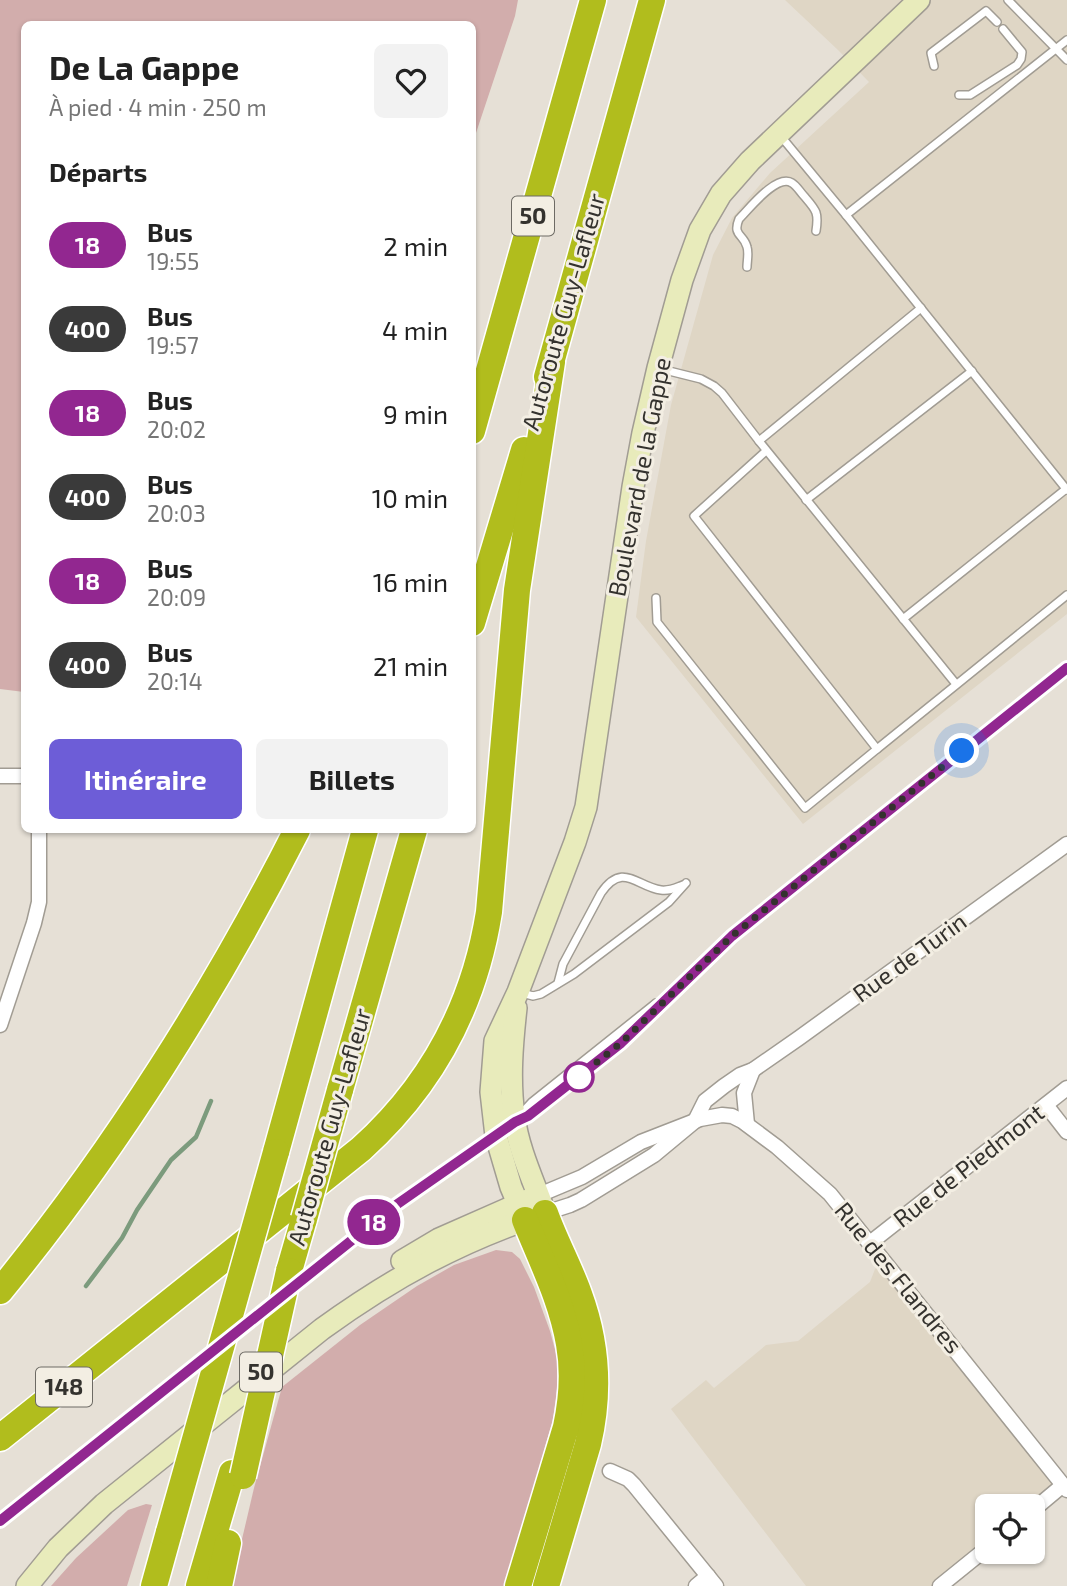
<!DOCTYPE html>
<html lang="fr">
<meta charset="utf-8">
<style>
body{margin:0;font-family:"Exo 2",sans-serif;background:#f2f2f2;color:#222;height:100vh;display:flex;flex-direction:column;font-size:26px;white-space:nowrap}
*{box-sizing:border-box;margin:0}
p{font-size:23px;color:#767676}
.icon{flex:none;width:38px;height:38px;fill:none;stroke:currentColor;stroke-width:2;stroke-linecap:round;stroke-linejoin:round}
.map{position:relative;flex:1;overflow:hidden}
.panel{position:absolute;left:21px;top:21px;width:455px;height:812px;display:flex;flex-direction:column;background:#fff;border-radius:10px;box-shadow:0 2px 5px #0004}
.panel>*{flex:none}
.badge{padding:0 14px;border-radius:23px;font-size:24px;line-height:46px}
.buttons{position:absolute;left:975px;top:1494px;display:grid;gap:14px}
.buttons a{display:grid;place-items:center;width:70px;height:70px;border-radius:10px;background:#fff;box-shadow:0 2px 5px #0004;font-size:35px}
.you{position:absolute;width:35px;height:35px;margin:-18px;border:5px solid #fff;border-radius:50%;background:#1a73e8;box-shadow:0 0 0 10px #1a73e833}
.map>.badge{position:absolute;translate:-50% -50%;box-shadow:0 0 0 4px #fff}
h2{padding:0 28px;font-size:26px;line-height:63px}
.round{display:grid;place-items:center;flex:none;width:74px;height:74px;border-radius:10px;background:#f2f2f2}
.headline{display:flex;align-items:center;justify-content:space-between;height:119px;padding:0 28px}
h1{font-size:33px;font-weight:700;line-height:52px}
.action{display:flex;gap:14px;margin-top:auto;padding:14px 28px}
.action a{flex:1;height:80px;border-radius:10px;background:#6d5dd7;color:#fff;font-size:28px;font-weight:700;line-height:80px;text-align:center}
.action a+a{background:#f2f2f2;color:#222}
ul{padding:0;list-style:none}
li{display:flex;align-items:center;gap:21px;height:84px;padding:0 28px}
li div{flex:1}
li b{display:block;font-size:26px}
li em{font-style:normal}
li .badge{min-width:77px;font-weight:700;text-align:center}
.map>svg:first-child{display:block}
</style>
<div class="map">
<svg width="1067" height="1586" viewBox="0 0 1067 1586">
<rect width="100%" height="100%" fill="#e6e0d6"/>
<g fill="#dfd6c5">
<path d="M785,0H1067V614L803,824L636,617L646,541L671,405L713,255L732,218L770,173L869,82L838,50Z"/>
<path d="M884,1261L1063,1485L1032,1507H987V1548L940,1586H806L671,1409L706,1380L714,1388L766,1345L798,1341L870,1282L875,1269Z"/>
</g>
<g fill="#d2adac">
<path d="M0,0H518L515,16L475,136L473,156L472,24H24V692L0,689Z"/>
<path d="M496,1250L512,1252L520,1259L534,1287L550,1331L557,1357V1389L553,1419L506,1586H231L254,1488L282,1387L360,1325L417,1286L454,1265Z"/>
<path d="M146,1504L152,1505L127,1586H51L76,1558L128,1510Z"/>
</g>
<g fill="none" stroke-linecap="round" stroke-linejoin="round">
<path stroke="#7c9b7d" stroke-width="4.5" d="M86,1286L122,1238L137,1210L171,1160L196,1137L211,1101"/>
<g stroke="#a19c93" stroke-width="10">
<g id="lane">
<path d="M1008,0L1067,60"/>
<path d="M934,66L931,53L986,11L997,22"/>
<path d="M959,95H970L1017,65L1021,59L1022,52L1003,29"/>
<path d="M779,134L846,215L1067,490"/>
<path d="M846,215L1067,40"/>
<path d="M747,267C747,261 749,253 747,247C744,234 732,236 739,219C749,209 777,173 792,183C797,186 800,192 804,196C816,210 819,212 816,231"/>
<path d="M661,369L701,379L714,386L722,393L759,441L956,684"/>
<path d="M759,441L921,308"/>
<path d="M766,451L694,516L877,749L1067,595"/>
<path d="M806,500L972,371"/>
<path d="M656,598L657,622L805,808L877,749"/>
<path d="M903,619L1066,489"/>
<path d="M558,983L563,964L601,893C623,861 637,887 661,890C670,891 675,888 683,885"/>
<path d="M522,993L533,996L541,994L574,974L669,902L686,883"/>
<path d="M519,1116L532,1102L656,1003"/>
<path d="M518,1121L528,1117L621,1043L732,936L1067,668"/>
<path d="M293,1287L396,1205L494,1137"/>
<path d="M233,1335L273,1303"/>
<path d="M0,1521L210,1353"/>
</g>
</g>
<g stroke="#a19c93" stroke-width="17">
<g id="street">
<path d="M0,776H24"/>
<path d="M0,1025L34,923L39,902V830"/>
<path d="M1046,1105L1067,1132"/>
<path d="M747,1124L744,1093L753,1070"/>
<path d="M539,1195L582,1177L641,1142L700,1119L722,1115L732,1116L742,1121L777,1147L830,1194L1067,1490"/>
<path d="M545,1213L570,1205L581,1200L654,1155L695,1121L705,1101L724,1086L740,1075L753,1070L799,1038L1067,844"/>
<path d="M870,1243L1067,1088"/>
<path d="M610,1471L628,1479L634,1485L716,1586"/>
<path d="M1032,1511L1063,1485"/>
<path d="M696,1586L708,1576"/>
<path d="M940,1586L987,1548"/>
</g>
</g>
<g stroke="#a19c93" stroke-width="24">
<g id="secondary">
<path d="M525,1220L511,1187L496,1136L491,1092L495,1041L518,992L575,842L586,807L633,487L643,433L658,368L682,280L700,230L721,194L750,161L919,0"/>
<path d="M402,1261L439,1239L530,1199"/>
<path d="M27,1586L58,1548L104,1504L322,1329C394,1277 460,1241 545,1213C534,1182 518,1149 514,1116C509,1080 512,1044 516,1008"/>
</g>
</g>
<g stroke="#fff" stroke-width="29">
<g id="highway">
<path d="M547,377L652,0"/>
<path d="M472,431L593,0"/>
<path d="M472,623L524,450"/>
<path d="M340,1090L414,830"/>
<path d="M276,1152L365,830"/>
<path d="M545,1213C555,1241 569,1266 579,1294C597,1343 600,1393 588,1444L546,1586"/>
<path d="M289,1271L304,1219"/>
<path d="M0,1291C114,1152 216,990 297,830"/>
<path d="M0,1438L361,1149C432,1085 474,1007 489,912L517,590L552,362"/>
<path d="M154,1586L169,1532"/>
<path d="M199,1586L232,1473"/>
<path d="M219,1586L228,1543"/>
<path d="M518,1586L566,1427C572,1399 574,1372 569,1344C562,1301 541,1260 525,1220"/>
</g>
</g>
<use href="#lane" stroke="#fff" stroke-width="7"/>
<use href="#street" stroke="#fff" stroke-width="14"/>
<use href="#secondary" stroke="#e8ebbb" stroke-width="21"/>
<use href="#highway" stroke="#b1bd1d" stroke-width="26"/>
<g stroke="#fff" stroke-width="29" stroke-linecap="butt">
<g id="highway-bridge">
<path d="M304,1219L340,1090"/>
<path d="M243,1476L289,1271"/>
<path d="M169,1532L276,1152"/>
</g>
</g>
<use href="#highway-bridge" stroke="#b1bd1d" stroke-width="26"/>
</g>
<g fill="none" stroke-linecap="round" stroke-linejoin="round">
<g stroke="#fff" stroke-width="16">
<path id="line" d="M0,1521L396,1205L515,1122L528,1116L621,1043L732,936L1067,668"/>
</g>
<use href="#line" stroke="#922790" stroke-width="10"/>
<path stroke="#34322e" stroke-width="7" stroke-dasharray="0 12.6" d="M579,1077H578L621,1043L732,936L962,751"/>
</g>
<circle fill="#fff" stroke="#922790" stroke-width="3.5" cx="579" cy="1077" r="14"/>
<g text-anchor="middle" stroke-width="6" stroke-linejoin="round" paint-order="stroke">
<g fill="#f3eee3" stroke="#6d6a64" stroke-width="2">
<rect x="512" y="196.5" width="42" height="39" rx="5"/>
<rect x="240" y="1352.5" width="42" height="39" rx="5"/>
<rect x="36" y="1367.5" width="56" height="39" rx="5"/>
</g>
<g font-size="23" font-weight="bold" fill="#34322e">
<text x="533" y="224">50</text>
<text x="261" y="1380">50</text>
<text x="64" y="1395">148</text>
</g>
<g font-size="24" fill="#34322e" stroke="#f3eee3">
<text transform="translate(564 312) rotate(-74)" y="8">Autoroute Guy-Lafleur</text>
<text transform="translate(640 477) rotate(-79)" y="8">Boulevard de la Gappe</text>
<text transform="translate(910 958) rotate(-36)" y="8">Rue de Turin</text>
<text transform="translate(330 1127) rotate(-74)" y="8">Autoroute Guy-Lafleur</text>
<text transform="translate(969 1166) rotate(-38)" y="8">Rue de Piedmont</text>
<text transform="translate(898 1278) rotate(51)" y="8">Rue des Flandres</text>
</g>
</g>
</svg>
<div class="buttons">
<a><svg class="icon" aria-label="locate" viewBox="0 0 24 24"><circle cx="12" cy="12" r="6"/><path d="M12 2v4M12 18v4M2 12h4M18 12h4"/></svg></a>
</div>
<div class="you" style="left:962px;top:751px"></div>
<b class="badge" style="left:374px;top:1222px;background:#922790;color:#fff">18</b>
<section class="panel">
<div class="headline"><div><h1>De La Gappe</h1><p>À pied · 4 min · 250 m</p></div><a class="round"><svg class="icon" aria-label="heart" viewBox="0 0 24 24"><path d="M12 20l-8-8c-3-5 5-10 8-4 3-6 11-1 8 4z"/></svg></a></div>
<h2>Départs</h2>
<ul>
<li><span class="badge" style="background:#922790;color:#fff">18</span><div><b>Bus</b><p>19:55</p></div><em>2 min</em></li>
<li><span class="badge" style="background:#3a3a3a;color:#fff">400</span><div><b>Bus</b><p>19:57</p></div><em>4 min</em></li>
<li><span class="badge" style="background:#922790;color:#fff">18</span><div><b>Bus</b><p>20:02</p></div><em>9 min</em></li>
<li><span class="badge" style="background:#3a3a3a;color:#fff">400</span><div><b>Bus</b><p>20:03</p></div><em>10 min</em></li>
<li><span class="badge" style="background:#922790;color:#fff">18</span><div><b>Bus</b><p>20:09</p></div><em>16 min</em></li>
<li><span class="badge" style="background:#3a3a3a;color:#fff">400</span><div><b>Bus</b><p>20:14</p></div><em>21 min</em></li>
</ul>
<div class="action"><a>Itinéraire</a><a>Billets</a></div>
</section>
</div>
